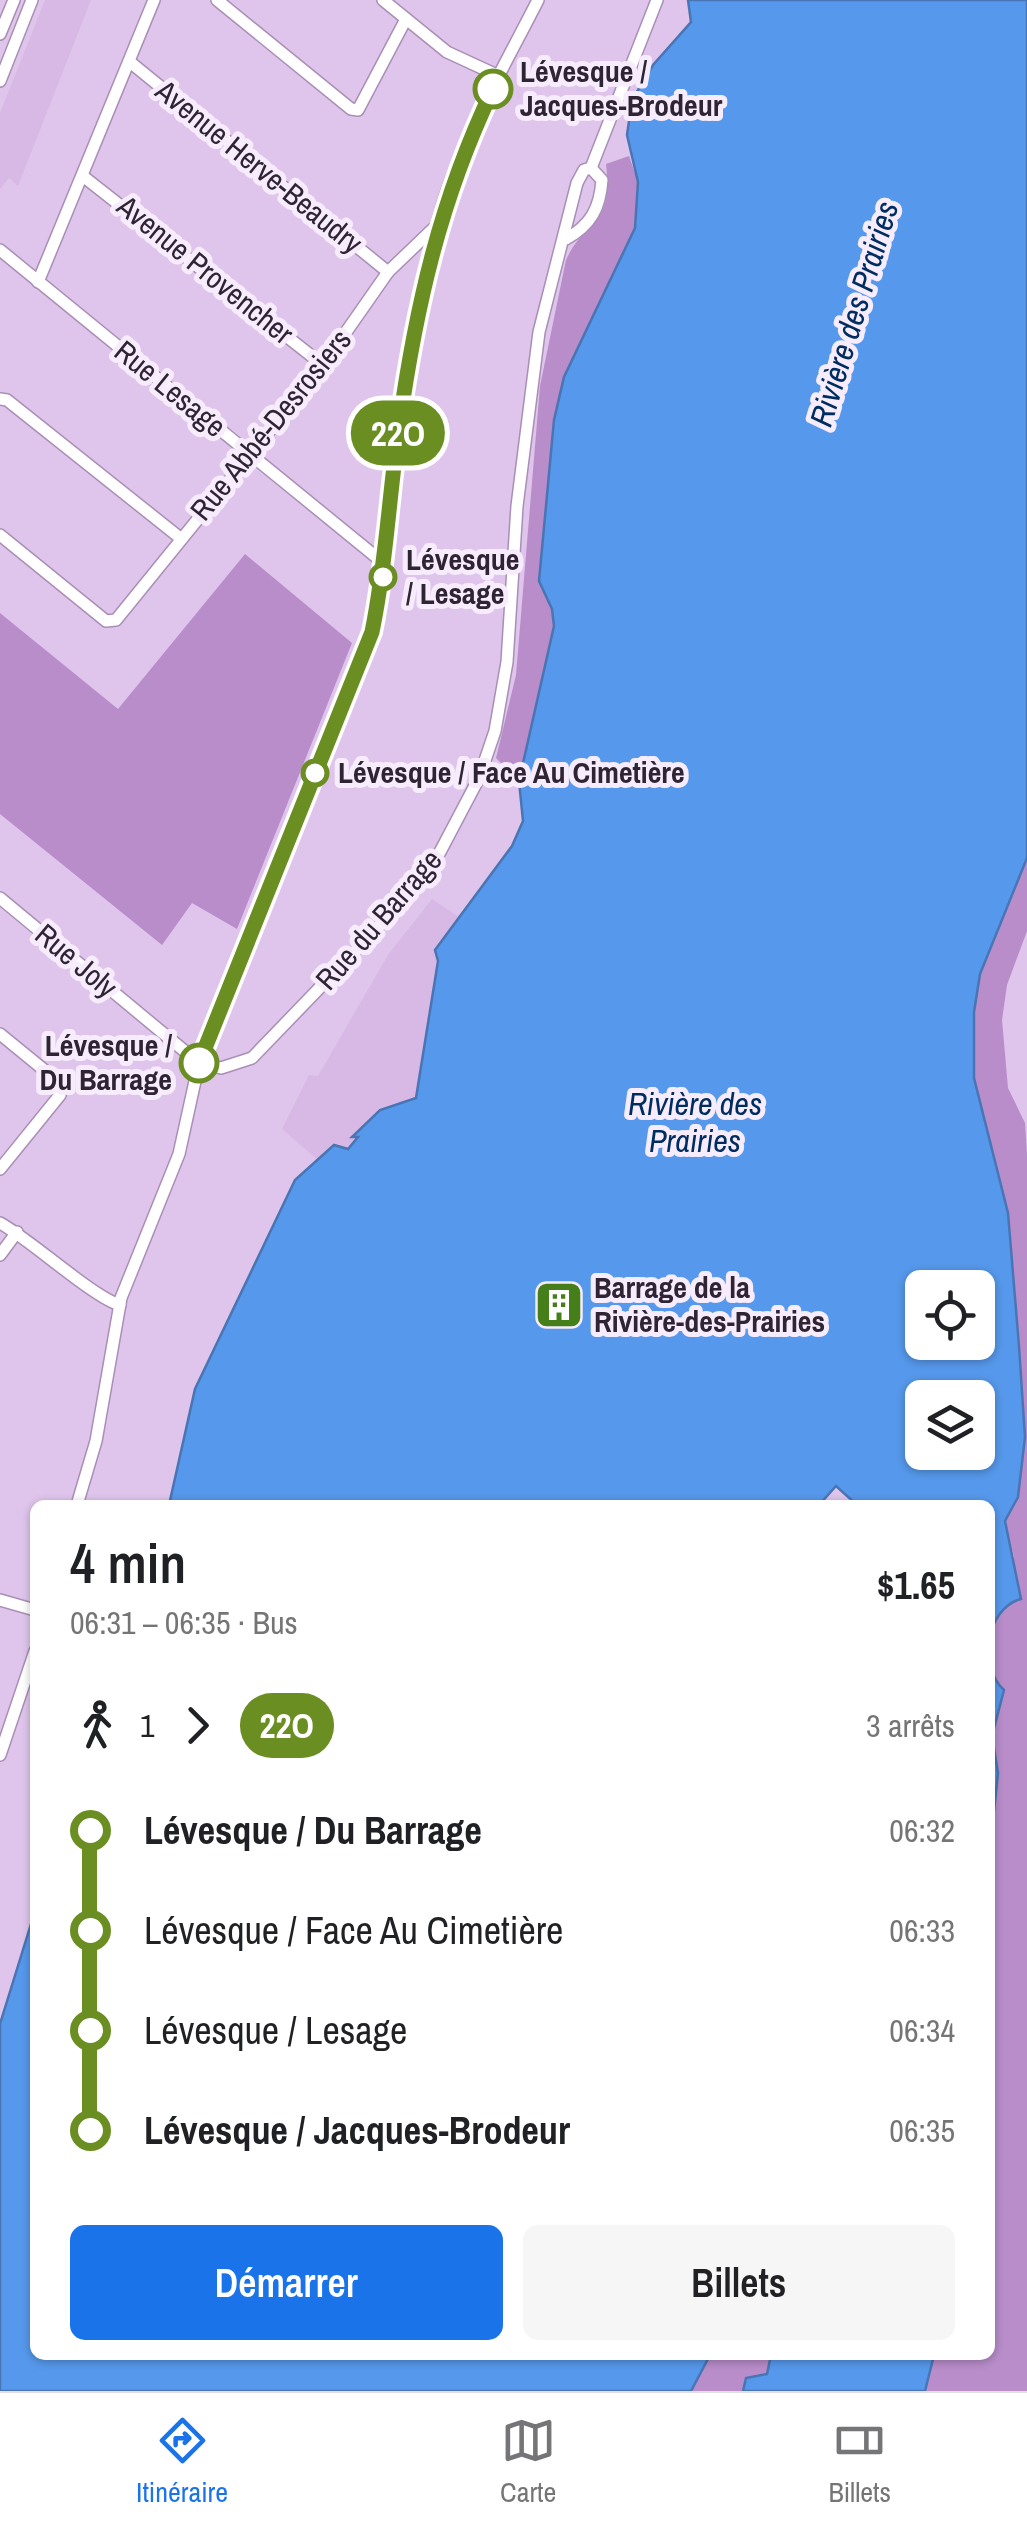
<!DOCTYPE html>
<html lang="fr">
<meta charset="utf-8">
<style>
body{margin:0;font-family:"Archivo Narrow",sans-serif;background:#f6f6f6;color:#202124;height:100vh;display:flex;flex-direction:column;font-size:38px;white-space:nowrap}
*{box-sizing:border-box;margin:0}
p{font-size:32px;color:#757577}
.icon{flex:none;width:55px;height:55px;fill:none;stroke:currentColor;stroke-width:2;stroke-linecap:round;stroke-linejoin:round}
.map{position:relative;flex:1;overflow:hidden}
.panel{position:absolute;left:30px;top:1500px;width:965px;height:860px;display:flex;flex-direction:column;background:#fff;border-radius:15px;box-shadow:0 2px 8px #0004}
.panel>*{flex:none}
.badge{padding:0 20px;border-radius:32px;font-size:35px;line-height:65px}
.tools{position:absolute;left:905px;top:1270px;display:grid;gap:20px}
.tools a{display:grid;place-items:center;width:90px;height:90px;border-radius:15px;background:#fff;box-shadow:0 2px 8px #0004;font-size:50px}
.map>.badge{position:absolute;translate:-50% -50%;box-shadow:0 0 0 5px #fff}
.legs{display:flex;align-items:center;gap:15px;height:110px;padding:0 40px;font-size:32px}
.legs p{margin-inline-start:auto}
.head{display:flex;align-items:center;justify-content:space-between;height:170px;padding:0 40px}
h1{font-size:55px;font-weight:600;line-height:75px}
.button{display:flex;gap:20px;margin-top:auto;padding:20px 40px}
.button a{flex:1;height:115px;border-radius:15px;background:#1a73e8;color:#fff;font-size:40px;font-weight:600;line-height:115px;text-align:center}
.button a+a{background:#f6f6f6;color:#202124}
ul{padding:0 40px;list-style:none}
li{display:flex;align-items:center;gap:35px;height:100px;font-size:38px}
li i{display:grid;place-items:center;width:15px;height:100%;margin:0 12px;background:currentColor}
li i::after{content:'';width:25px;height:25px;margin:-12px;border:8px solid;border-radius:50%;background:#fff}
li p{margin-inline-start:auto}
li:first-child i{background:linear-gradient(#0000 50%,currentColor 0)}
li:last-child i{background:linear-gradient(currentColor 50%,#0000 0)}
.dock{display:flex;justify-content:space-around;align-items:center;height:140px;border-top:2px solid #e0e0e0;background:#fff;font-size:28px;color:#757577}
.dock a{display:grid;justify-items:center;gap:5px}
.dock .active{color:#1a73e8}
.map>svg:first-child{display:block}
</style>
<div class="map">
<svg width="1027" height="2391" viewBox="0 0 1027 2391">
<rect width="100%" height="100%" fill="#dfc5ec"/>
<g fill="#d8b9e6">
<path d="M45,0H91L18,186L9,178L0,189V113Z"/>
<path d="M432,899L459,917L435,950L438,961L416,1098L390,1111L348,1149L334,1145L319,1161L282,1129L309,1075L318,1076L388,955Z"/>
</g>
<g fill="#b88dca">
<path d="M629,156L638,182L635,228L564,377L554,420L539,581L552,609L554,626L519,781L496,758L516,675L540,386L566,260C585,218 614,228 606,164Z"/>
<path d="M245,554L352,643L237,929L192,903L162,945L0,814V613L118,709Z"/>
<path d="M1027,858V931L1007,985L1002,1020L1008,1088L1025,1123L1027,1155V2391H917L928,2378L934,2355H990V1805L992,1736L1004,1691C980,1667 989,1622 1010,1602L1014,1557L1005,1521L1018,1497L1025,1437L1008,1213L974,1078V1012L980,974Z"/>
<path d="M710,2355H771L773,2360L767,2374L746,2378L743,2391H691Z"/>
</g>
<g fill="#5698eb" stroke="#4a75b4" stroke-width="2.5" fill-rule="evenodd">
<path d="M688,0H1027V858L980,974L974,1012V1078L1008,1213L1019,1346L1025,1437L1018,1497L1005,1521L1021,1599C986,1608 978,1667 1004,1690L992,1736L998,1773L990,1849V1505H857L836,1486L819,1505H169L195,1389L295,1180L334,1145L348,1149L358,1137H352L380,1110L416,1098L438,961L435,950L512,846L523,821L519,781L554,626L552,609L539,581L554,420L564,377L635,228L638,182L627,135L632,100L653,65L691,22ZM922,1288H978V1342H922ZM922,1398H978V1452H922Z"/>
<path d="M35,1911V2355H710L691,2391H0V2024Z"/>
<path d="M771,2355H934L925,2391H743L746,2378L767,2374Z"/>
</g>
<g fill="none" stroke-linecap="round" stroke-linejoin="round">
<g stroke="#a98fb5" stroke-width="14">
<g id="minor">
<path d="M217,0L351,109L358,110L406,19"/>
<path d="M383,0L447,52L499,76"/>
<path d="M0,34L14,0"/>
<path d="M130,62L388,272"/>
<path d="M0,81L32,0"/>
<path d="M591,168L657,0"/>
<path d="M84,177L323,365"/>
<path d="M0,250L386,565"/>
<path d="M38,282L154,0"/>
<path d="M0,399L7,400L179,537"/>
<path d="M0,535L106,621L116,620L323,365L388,272L436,226"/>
<path d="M0,898L199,1063L221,1068L252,1058L410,894L440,852L479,778L495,731L507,662L517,506L539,332L577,183L584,170L591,168L602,180C600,208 591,225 566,239"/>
<path d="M0,1034L49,1074L60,1095L0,1169"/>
<path d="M0,1223C31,1240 94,1298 120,1305"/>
<path d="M0,1255L17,1232"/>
<path d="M77,1505L96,1441L121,1298L179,1154L199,1063L372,633C400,499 403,361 436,228C456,148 501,73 538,0"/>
<path d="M0,1600L35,1610"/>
<path d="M0,1755L35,1651"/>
</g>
</g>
<use href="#minor" stroke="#fff" stroke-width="11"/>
</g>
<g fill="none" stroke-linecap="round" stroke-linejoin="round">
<g stroke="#fff" stroke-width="22">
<path id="line-1" d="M199,1063L372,632C386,564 389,496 399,427C416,306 440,200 493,89"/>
</g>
<use href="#line-1" stroke="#6b8e23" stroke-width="15"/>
</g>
<defs>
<g id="building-square" transform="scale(2.5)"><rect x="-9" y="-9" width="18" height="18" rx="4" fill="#457f19" stroke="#f7ecfc"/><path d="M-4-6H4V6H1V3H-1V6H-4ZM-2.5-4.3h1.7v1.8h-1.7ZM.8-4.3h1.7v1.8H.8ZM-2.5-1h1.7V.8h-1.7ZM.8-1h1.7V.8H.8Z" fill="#fff"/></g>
</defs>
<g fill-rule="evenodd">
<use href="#building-square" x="559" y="1305"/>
</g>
<g fill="#fff" stroke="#6b8e23" stroke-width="5">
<circle cx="493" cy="89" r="18"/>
<circle cx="383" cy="577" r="12"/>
<circle cx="315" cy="773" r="12"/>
<circle cx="199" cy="1063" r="18"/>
</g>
<g text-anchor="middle" stroke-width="10" stroke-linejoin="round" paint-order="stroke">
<g font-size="30" font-weight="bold" fill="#2e2433" stroke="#f7ecfc" text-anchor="start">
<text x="520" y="82">Lévesque /<tspan x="520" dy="34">Jacques-Brodeur</tspan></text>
<text x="406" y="570">Lévesque<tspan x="406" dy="34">/ Lesage</tspan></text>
<text x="338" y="783">Lévesque / Face Au Cimetière</text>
<text x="172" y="1056" text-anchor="end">Lévesque /<tspan x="172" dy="34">Du Barrage</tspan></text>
</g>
<g font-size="30" fill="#2e2433" stroke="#f7ecfc">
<text transform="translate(259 167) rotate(39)" y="10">Avenue Herve-Beaudry</text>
<text transform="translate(205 270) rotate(39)" y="10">Avenue Provencher</text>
<text transform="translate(170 389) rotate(39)" y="10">Rue Lesage</text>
<text transform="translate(271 425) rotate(-51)" y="10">Rue Abbé-Desrosiers</text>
<text transform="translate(379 920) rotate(-49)" y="10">Rue du Barrage</text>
<text transform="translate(76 961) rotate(40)" y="10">Rue Joly</text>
</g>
<g font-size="30" font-weight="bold" fill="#2e2433" stroke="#f7ecfc" text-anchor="start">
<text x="594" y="1298">Barrage de la<tspan x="594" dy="34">Rivière-des-Prairies</tspan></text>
</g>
<g font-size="32" font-style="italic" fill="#002d60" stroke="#f7ecfc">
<text transform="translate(854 314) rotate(-73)" y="11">Rivière des Prairies</text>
<text x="695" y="1115">Rivière des<tspan x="695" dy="37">Prairies</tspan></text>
</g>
</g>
</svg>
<div class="tools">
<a><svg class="icon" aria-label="locate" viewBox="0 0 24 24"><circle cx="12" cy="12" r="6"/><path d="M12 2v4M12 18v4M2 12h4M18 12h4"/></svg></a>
<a><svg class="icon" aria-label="layers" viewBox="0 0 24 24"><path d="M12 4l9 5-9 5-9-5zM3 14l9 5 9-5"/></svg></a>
</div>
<b class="badge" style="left:398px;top:433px;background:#6b8e23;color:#fff">22O</b>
<section class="panel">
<div class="head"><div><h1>4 min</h1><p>06:31 – 06:35 · Bus</p></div><b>$1.65</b></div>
<div class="legs"><svg class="icon" aria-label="walk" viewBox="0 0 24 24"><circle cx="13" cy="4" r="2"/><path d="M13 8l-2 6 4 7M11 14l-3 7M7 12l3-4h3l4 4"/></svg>1<svg class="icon" aria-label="forward" viewBox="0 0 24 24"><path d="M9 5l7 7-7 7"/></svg><b class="badge" style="background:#6b8e23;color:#fff">22O</b><p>3 arrêts</p></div>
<ul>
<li><i style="color:#6b8e23"></i><b>Lévesque / Du Barrage</b><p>06:32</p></li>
<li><i style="color:#6b8e23"></i><span>Lévesque / Face Au Cimetière</span><p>06:33</p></li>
<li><i style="color:#6b8e23"></i><span>Lévesque / Lesage</span><p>06:34</p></li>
<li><i style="color:#6b8e23"></i><b>Lévesque / Jacques-Brodeur</b><p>06:35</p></li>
</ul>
<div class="button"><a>Démarrer</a><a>Billets</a></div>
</section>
</div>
<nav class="dock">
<a class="active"><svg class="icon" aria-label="directions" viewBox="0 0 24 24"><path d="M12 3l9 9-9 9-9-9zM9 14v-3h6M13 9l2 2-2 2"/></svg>Itinéraire</a>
<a><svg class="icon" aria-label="map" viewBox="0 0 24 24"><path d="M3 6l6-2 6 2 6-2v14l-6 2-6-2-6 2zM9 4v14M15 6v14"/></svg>Carte</a>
<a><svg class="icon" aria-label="tickets" viewBox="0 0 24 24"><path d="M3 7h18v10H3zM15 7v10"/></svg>Billets</a>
</nav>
